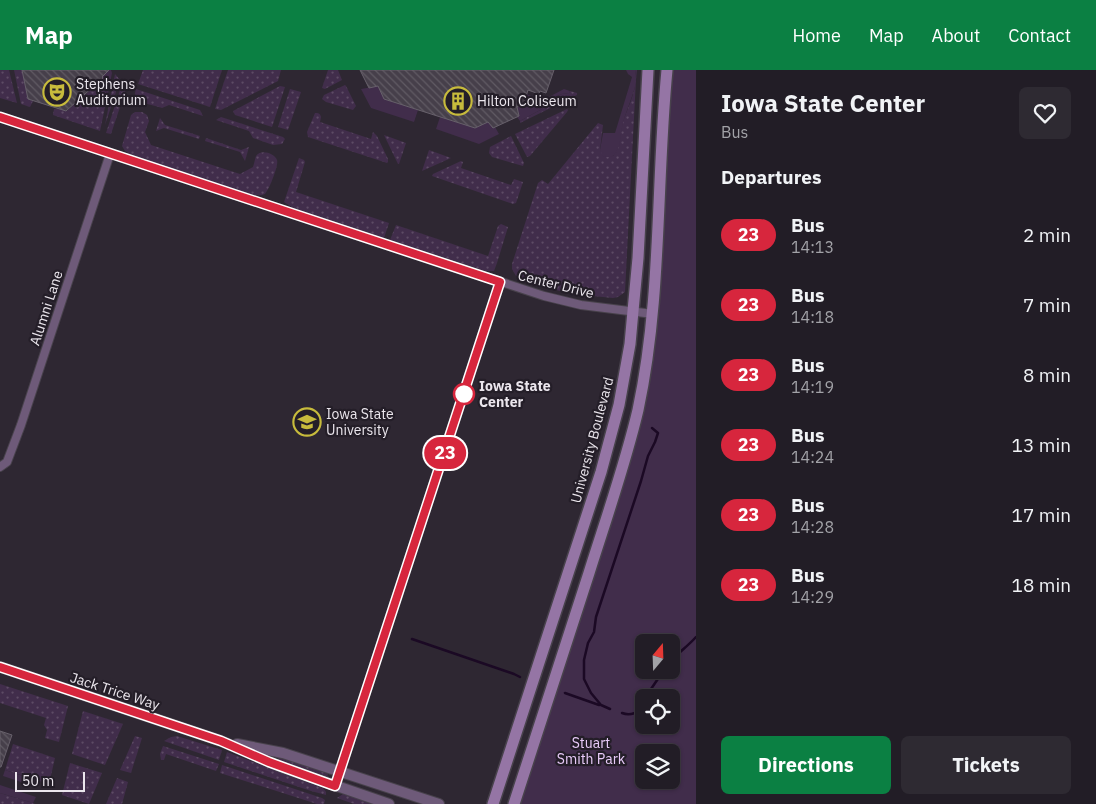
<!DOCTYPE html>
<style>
body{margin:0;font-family:"IBM Plex Sans",sans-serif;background:#2e2a32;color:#f1f3f6;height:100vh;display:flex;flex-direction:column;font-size:19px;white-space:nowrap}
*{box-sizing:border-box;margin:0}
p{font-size:16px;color:#a2a2a7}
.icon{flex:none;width:28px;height:28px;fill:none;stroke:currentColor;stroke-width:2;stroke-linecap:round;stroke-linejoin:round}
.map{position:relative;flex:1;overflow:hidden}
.panel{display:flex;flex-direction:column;background:#221d26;width:400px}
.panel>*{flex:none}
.badge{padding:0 10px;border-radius:16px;font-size:18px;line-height:32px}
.needle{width:32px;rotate:19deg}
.tools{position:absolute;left:635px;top:564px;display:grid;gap:10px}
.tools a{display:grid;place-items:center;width:45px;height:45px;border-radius:8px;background:#221d26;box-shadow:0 1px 4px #0004,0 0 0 1px #3f3b43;font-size:25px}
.scale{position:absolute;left:15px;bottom:12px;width:70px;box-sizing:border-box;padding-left:5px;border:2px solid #ebe6ed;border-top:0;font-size:14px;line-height:18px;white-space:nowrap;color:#ebe6ed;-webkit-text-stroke:4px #241e28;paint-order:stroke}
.map>.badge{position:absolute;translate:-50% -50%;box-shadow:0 0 0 2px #fff}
h2{padding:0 25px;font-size:19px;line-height:45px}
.round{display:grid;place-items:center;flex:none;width:52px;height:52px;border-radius:8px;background:#2e2a32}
.head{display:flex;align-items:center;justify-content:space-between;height:85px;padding:0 25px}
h1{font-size:24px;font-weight:700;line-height:38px}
.button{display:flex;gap:10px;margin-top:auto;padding:10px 25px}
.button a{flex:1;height:58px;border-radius:8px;background:#0b8043;color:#fff;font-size:20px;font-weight:700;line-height:58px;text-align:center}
.button a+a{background:#2e2a32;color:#f1f3f6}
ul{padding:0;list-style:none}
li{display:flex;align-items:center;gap:15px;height:70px;padding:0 25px}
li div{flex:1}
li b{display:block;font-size:19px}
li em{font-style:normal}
li .badge{min-width:55px;font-weight:700;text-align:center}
header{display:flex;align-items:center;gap:30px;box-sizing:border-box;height:70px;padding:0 25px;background:#0b8043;color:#fff}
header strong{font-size:24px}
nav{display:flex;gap:28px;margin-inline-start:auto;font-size:18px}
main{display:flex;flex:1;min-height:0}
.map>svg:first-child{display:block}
</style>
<header>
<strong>Map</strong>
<nav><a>Home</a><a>Map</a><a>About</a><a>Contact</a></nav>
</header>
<main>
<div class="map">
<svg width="696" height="734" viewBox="0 0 696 734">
<defs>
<pattern id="grass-dots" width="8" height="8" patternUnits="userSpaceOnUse" patternTransform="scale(1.25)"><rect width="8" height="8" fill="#412d4b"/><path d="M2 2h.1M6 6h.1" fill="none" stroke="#5d4b65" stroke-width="1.8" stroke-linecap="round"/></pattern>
<pattern id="building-back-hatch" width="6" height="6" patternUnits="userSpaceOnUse" patternTransform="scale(1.25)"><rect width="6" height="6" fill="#463f4a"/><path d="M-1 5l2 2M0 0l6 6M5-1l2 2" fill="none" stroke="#615b64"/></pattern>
</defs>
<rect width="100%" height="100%" fill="#2e2732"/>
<g fill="url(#grass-dots)">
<path d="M0,0H9L17,33L0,28Z"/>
<path d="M14,0H22L28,29L33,31L30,37L21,34Z"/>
<path d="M143,0H222L210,37L138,14Z"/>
<path d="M228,0H281L278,11L221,40L215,39Z"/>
<path d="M328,0H338L342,10L325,19L322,18Z"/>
<path d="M635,0H637L636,9L625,222L618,227L613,228L572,224L552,219L516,206L512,199V194L538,113L542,110L548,114L598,53L603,55L600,80L613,86C621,75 619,67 622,55C627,38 639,18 635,0Z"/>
<path d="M115,4L120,10L105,55Z"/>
<path d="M122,14L127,16L111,64L106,63Z"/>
<path d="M345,15L346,16L356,36L353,40L326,32L322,29L324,25Z"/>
<path d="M95,16L108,23L100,61L53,45L54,39H59L67,41Z"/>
<path d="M280,16L285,17L272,57L235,45L233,41Z"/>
<path d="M136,19L200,40L203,46L169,35L162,38C157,36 139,33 136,28C134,25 135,22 136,19Z"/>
<path d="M290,19L301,22L288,60L278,57Z"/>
<path d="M570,21L577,23V25L520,53V51L542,39L545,34L548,31L562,24L569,23Z"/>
<path d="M567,39L568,40L567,42L530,86L527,87L515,64Z"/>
<path d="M135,42H142L147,45L149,51L145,62L151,75L240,104L253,97C254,94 255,89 256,86C261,79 274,83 277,90C279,95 269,120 265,124C261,126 258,125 253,125L130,84L125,81L122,76L131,45Z"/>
<path d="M315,43C318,43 320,43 321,47L320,52L371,69L373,62L377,66L388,89V92L387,93L308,67L307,62Z"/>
<path d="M221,47L283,67L285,69L282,74L273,75L253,68L249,61L216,50Z"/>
<path d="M160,48L165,55L200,66L199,69L164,58L156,61Z"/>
<path d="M384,65L406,73L399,94H398Z"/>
<path d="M511,66L524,93L523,96L492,87L489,83L490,77Z"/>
<path d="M206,68L241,80L249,77L245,91L240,82L205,71Z"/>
<path d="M429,80L451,88L422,101Z"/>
<path d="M299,88L304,90L305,92L296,122L389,153L384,168L293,138L284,132Z"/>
<path d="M461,91L463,92L461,98L511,115L514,109L523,112L516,133L513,134L432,106L433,104Z"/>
<path d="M501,154L508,157L497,193L494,201H485L390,170L396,155L488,186L498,156Z"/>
<path d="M0,614L68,636L59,672L45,668L47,660L44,655L46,648L0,633Z"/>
<path d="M83,641L123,654L105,695L72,684Z"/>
<path d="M135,666L142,668L131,703L120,700Z"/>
<path d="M177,666L222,680L219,690L164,671L171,667Z"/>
<path d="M13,674L55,688L49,714L5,700Z"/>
<path d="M163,676L219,694L216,701L166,684L164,690H161L160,684Z"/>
<path d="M227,682L323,718L326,722V725L311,721L224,692Z"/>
<path d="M279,687L321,701L328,704L327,707L316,705L278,691Z"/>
<path d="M70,693L102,703L89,734L62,725Z"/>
<path d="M222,695L322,728L325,730L324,734H317L220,703Z"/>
<path d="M117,708L128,712L122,734H106Z"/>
<path d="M0,723L33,733L35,734H0Z"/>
<path d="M343,724L346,725L375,734H354L337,728Z"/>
</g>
<g fill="#412d4b" fill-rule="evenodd">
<path d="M96,0H111L112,3L108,23L95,16L103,8Z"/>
<path d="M626,0H635C636,4 636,7 636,12C633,28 625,42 622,58C620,67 621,78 614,85C611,88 607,87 603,86L600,80L603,63H615L632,7L628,4Z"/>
<path d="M671,0H696V734H518L649,309L657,252ZM644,572H671V600H644ZM644,628H671V655H644ZM644,682H671V710H644Z"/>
<path d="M378,16L384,29L418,40L414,52L371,38L361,19Z"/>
<path d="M564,19L570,21L569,23L562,24L554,28L545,34L542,39L520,51L517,47L519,46L517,37L524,33L526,24L543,30Z"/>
<path d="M440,47L475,58L488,52L493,58L495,57L499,64L479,74L436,59Z"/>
<path d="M5,700L38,711L36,717L3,706Z"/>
<path d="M0,715L36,727L33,733L0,723Z"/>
</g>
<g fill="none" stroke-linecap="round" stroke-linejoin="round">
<g stroke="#1b0924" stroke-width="2.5">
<path d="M412,569L514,604L520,607"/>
<path d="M671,591C679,582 688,576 696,567"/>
<path d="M565,623L599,635"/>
<path d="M648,628L651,619L664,600"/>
<path d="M610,639L601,635L591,623L584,609V590L588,573L594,562L596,547L641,411L648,386L655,372L658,363L652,358"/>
<path d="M622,643C630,646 639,643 644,636"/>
</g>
</g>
<g fill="url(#building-back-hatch)" stroke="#67606b">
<path d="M22,0H109L102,7L103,8L66,41L28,29Z"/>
<path d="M360,0H554L546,23L540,21L539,24L528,20L524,33L517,37L519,46L493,58L488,52L475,58L384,29L378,16L369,18Z"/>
<path d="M0,661L12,665L1,697H0Z"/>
</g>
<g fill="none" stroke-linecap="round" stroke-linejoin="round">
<g stroke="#48424c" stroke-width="10">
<g id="minor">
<path d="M0,47L544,226L581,235L653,244"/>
<path d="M0,397L7,392L21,355L110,84"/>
</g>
</g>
<g stroke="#48424c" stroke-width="12">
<g id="tertiary">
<path d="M0,597L221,671L279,696L389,734"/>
<path d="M237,674L283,683L439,734"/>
</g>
</g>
<g stroke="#48424c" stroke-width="14">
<g id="secondary">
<path d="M493,734L601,402L619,335L630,274L633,241L638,188L648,0"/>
<path d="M514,734C539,657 564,580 589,503C606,449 625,395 638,340C662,228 656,113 667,0"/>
</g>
</g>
<use href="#minor" stroke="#6e5a79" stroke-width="8"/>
<use href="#tertiary" stroke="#6e5a79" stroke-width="10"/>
<use href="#secondary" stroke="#9575a5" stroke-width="11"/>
</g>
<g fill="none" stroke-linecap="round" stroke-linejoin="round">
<g stroke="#fff" stroke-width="11">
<path id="line" d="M0,47L500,212L335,716L269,692L221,671L0,597"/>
</g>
<use href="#line" stroke="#d7263d" stroke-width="8"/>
</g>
<defs>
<g id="theatre-ring" transform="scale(1.4375)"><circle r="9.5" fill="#241e28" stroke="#c7bb3c" stroke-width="1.5"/><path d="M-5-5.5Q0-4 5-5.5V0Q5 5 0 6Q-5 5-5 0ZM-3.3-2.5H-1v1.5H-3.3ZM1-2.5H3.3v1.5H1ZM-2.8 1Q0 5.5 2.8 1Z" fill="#c7bb3c"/></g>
<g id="building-ring" transform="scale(1.4375)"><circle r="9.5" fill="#241e28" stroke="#c7bb3c" stroke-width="1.5"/><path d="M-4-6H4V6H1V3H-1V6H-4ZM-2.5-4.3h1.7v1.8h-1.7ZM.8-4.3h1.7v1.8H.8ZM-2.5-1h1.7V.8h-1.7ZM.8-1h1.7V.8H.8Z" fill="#c7bb3c"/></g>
<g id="university-ring" transform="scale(1.4375)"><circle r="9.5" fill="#241e28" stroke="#c7bb3c" stroke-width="1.5"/><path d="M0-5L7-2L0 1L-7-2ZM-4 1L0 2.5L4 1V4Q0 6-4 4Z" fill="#c7bb3c"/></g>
</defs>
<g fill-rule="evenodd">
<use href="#theatre-ring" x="57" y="22"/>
<use href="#building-ring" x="458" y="31"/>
<use href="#university-ring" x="307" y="352"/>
</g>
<circle fill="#fff" stroke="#d7263d" stroke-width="2.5" cx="464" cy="324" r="10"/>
<g text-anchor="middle" stroke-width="4.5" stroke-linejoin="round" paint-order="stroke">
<g font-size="14" fill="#ebe6ed" stroke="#241e28" text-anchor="start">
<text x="76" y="19">Stephens<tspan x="76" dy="16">Auditorium</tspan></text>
<text x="477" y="36">Hilton Coliseum</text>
<text x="326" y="349">Iowa State<tspan x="326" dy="16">University</tspan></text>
</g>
<g font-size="14" fill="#ebe6ed" stroke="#241e28">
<text transform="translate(556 214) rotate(14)" y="5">Center Drive</text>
<text transform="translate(46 238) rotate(-72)" y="5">Alumni Lane</text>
<text transform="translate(592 370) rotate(-75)" y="5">University Boulevard</text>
<text transform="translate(115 621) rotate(18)" y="5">Jack Trice Way</text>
</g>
<g font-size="14" font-weight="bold" fill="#ebe6ed" stroke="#241e28" text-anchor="start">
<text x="479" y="321">Iowa State<tspan x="479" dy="16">Center</tspan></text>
</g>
<g font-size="14" fill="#e9cbf9" stroke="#241e28">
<text x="591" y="678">Stuart<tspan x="591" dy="16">Smith Park</tspan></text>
</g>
</g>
</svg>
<div class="tools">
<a><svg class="needle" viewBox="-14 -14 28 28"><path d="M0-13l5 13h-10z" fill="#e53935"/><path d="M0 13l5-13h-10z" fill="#a2a2a7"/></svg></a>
<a><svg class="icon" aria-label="locate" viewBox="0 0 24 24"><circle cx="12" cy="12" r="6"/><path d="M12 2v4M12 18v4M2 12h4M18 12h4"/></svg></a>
<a><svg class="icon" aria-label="layers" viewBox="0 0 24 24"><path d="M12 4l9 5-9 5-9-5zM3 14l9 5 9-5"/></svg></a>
</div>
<div class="scale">50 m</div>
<b class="badge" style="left:445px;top:383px;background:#d7263d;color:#fff">23</b>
</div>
<section class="panel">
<div class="head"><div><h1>Iowa State Center</h1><p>Bus</p></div><a class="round"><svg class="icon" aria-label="heart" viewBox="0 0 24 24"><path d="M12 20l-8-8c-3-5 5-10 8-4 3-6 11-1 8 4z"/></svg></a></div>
<h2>Departures</h2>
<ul>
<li><span class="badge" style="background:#d7263d;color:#fff">23</span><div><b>Bus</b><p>14:13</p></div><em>2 min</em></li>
<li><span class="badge" style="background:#d7263d;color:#fff">23</span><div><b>Bus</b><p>14:18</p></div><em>7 min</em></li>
<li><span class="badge" style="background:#d7263d;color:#fff">23</span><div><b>Bus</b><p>14:19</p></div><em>8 min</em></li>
<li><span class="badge" style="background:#d7263d;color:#fff">23</span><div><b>Bus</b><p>14:24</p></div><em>13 min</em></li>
<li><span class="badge" style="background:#d7263d;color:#fff">23</span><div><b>Bus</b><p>14:28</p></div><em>17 min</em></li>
<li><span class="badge" style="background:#d7263d;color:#fff">23</span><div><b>Bus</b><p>14:29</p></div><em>18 min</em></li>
</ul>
<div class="button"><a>Directions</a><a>Tickets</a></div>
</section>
</main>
